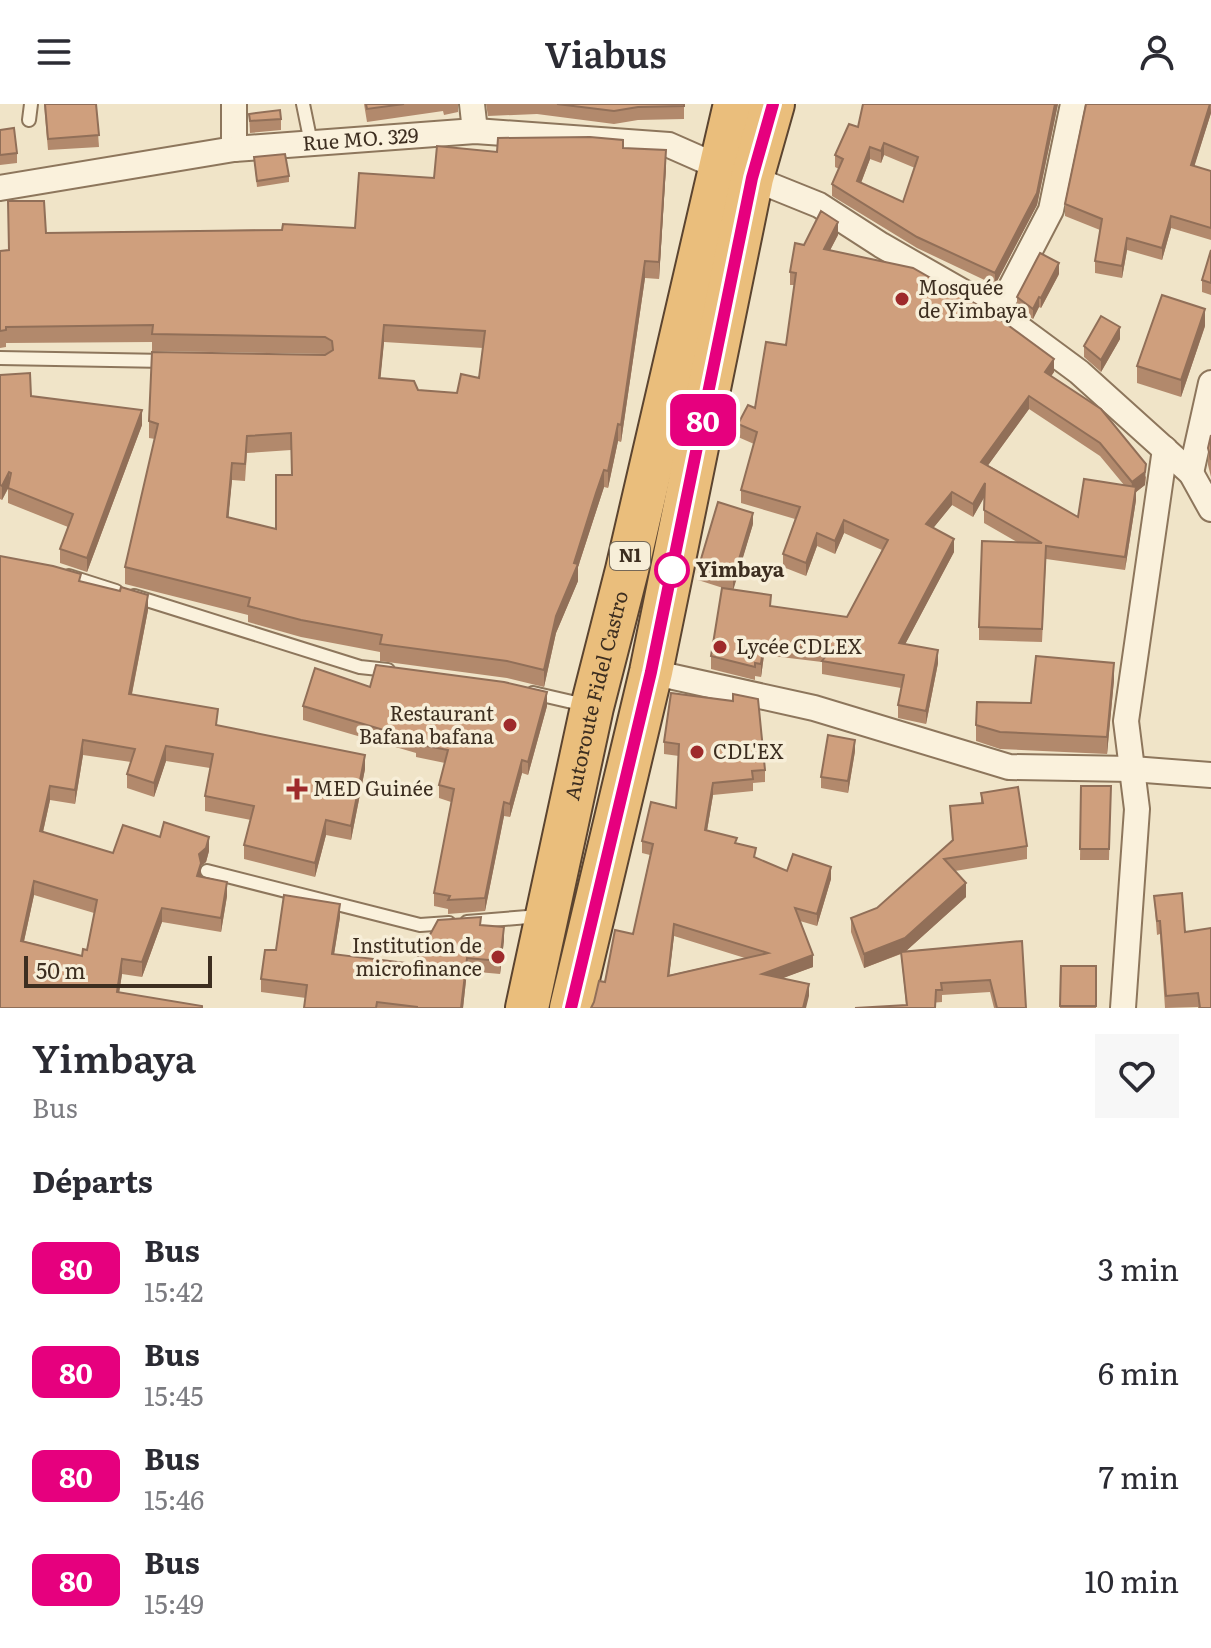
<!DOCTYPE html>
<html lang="fr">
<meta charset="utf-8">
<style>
body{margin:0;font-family:Literata,serif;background:#f7f7f7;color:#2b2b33;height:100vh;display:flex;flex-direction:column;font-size:30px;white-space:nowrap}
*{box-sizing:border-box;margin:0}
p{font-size:26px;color:#7c7c81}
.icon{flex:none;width:44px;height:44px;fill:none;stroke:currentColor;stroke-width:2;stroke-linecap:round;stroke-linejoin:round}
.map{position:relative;height:904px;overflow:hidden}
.panel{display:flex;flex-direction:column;background:#fff;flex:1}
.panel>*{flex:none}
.badge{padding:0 16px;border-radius:12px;font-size:28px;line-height:52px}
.scale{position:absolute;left:24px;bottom:20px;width:188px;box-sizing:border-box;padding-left:8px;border:4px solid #3d2e20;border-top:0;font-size:22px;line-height:28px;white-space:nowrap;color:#3d2e20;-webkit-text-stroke:6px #f7eed8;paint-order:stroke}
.map>.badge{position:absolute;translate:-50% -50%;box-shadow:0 0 0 4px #fff}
h2{padding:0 32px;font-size:30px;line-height:72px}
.round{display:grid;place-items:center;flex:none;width:84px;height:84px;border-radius:0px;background:#f7f7f7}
.summary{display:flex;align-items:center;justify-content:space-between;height:136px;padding:0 32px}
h1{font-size:38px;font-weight:600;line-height:60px}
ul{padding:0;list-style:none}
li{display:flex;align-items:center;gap:24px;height:104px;padding:0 32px}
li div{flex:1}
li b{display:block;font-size:30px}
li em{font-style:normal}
li .badge{min-width:88px;font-weight:700;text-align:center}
header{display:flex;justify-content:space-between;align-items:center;height:104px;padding:0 32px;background:#fff;font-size:36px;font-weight:600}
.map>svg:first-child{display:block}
</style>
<header><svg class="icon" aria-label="menu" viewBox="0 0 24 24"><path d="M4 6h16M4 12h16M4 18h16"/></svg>Viabus<svg class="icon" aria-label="person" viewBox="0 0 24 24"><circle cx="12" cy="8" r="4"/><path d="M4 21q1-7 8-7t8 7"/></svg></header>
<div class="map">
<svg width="1211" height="904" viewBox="0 0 1211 904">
<rect width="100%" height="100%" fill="#f0e4c8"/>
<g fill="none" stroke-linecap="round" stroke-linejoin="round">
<g stroke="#8d765c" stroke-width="16">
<g id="service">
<path d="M303,0L311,39"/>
<path d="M29,16L31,0"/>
<path d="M0,254L166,257"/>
<path d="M69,472L116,487"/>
<path d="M134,492L360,563L388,566"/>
<path d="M533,589L585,601"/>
<path d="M207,767L420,821L449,819"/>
<path d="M467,818L540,812"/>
</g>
</g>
<g stroke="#8d765c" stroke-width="28">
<g id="minor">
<path d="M234,0V45"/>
<path d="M472,0L475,27"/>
<path d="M752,74L819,101L881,141L998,208L1079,268L1191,369L1211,405"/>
<path id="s1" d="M0,84L234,45L475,27L669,41L719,63"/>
<path d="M998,208L1051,106L1073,0"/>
<path d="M1191,369L1211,279"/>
<path d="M651,568L814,604L1009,663L1132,665L1211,671"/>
<path d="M1123,904L1137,705L1126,617L1165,345"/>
</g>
</g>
<g stroke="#5b4430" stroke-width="46">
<g id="trunk">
<path id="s2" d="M527,904L592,603L627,466L735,0"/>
<path d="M571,904L651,568L752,74L773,0"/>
</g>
</g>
<use href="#service" stroke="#faf1dc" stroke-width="12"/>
<use href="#minor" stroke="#faf1dc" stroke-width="24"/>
<use href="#trunk" stroke="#eabe7c" stroke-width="42"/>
</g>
<g fill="#b2896c" fill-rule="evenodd">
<path d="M44,0H96L99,43L48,46Z"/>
<path d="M364,0H458V8L444,11L443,7L367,18Z"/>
<path d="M486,0H684V15L638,16L614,20L537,10L488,12Z"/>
<path d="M863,0H1058L1037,101L995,181L917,144L832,92V80L839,65L835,63V51L858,23ZM884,51L915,64L903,98L861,79L870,55L881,59Z"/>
<path d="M1211,0V9L1194,62L1211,67V136L1171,124L1162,156L1127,146L1122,174L1095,169V157L1100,126L1065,112V100Z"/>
<path d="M249,10L281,15V26L250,29Z"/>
<path d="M0,26L17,49V59L0,61Z"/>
<path d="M623,44L666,63L659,175L645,174L621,338L618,337L608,384L604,383L578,463V477L556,529L544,583L507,574L380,557V548L301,533L248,518V511L125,480V463L155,335L149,334V317L326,250L152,247V238L6,239V243L0,244V147L8,146L46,129L355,124L434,74L497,48ZM384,238L483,244L479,274L457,289L418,286L380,274ZM291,346L292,371L276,425L228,413L232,376L245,377L247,349Z"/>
<path d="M254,53L289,72V78L257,83Z"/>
<path d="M838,131L830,146L1054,268L1051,272L1146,373L1145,381L1136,388V396L1125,466L1046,455L1042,538L979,536V523L1017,438L984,419V393L973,413L952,401L933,424L954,448L905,540L938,559L926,620L898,614V601L901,584L822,570V558L764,551L761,573L755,572V576L711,565V552L723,484L698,476V465L753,420L733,485L771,503L847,513L882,446L844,429L835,450L817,442L806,472L783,463V450L795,415L741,399V386L754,340L738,333V320L755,304L786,241L794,181H790V168L804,141ZM1029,305L1100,352L1124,381L1078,413L988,361Z"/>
<path d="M1211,146V191L1202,188V176Z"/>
<path d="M1059,170L1041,204L1039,203L1033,215L1017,204V193Z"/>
<path d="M1205,222L1181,293L1137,279V262Z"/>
<path d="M1120,235L1101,268L1084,253V242Z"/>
<path d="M0,271L31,292L142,321L87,468L60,459V445L68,423L8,399V385L2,396L0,395Z"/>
<path d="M1211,331V373L1208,361V344Z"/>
<path d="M81,477L148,506L132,590L218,621L365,665L351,736L326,731L315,773L244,755V741L251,716L205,707V692L210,664L166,657L154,693L127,684V670L131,658L83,651L75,700L50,696L43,728L113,749L160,733L209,747L206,758L201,762V773L227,792L221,828L162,818L142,873L122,870L119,888L0,904ZM34,791L94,809L87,846L82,852L24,837Z"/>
<path d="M1114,576L1107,650L1000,645L976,637V621L1031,599Z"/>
<path d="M370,583L547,602L528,671L522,669L510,713L504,712L485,807L448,810V805L434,802V789L451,698L439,694V681L445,659L416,653V649L303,616V602Z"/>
<path d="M671,589L765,666V678L753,679V687L713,691L707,727L737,739L756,754L787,767L831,775L817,822L800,817L813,863L782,874L809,892L605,878L633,830L650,751L642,749V737L676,704L679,652L664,650V638ZM674,832L745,854L669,871Z"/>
<path d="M855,647L848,689L821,684V673Z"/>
<path d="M1081,682H1111L1109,756H1080Z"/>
<path d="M981,689L1027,742V755L955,767L966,793L906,847L1022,837L1026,904H994L990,888L942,891V898L906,901L901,850L864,864L851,828V814L877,804L952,737L950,702L981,699Z"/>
<path d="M1154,792L1185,828L1211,904H1198V903L1165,904L1160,830L1157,831Z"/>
<path d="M340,813L334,850L414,860L481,821L504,836L500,870L467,867L463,904H304L306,894L261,888V875L276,846Z"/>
<path d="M1061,862H1096V904H1060Z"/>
</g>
<g fill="#916f58">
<path d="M1055,0H1058L1037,101L995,181V169Z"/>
<path d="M1210,0L1211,9L1191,73V61Z"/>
<path d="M884,39V51L881,59V47Z"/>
<path d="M870,43V55L857,89V77Z"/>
<path d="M666,46V63L659,175V158Z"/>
<path d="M1171,112V124L1162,156V144Z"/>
<path d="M838,118V131L824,158V145Z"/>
<path d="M1127,134V146L1122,174V162Z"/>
<path d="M645,157V174L621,338V321Z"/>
<path d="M1059,159V170L1041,204V194Z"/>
<path d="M1039,193V203L1033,215V205Z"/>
<path d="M1205,205V222L1181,293V276Z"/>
<path d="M384,221V238L379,290V274Z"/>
<path d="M1120,223V235L1101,268V256Z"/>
<path d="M1054,255V268L1045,281V268Z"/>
<path d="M1029,292V305L981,371V358Z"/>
<path d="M142,306V321L87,468V454Z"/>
<path d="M618,320V337L608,384V367Z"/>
<path d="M232,359V376L227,430V413Z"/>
<path d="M1146,360L1145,381L1136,388V396L1125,466L1132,378Z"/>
<path d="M604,366V383L578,463V477L556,529L544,583V566L556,512Z"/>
<path d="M9,368V382L2,396V382Z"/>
<path d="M985,379V392L973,413V400Z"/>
<path d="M952,388V401L926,433V420Z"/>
<path d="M753,409V420L733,487V475Z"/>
<path d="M844,416V429L835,450V437Z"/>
<path d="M817,429V442L806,472V459Z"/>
<path d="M954,435V448L899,552V539Z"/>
<path d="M148,491V506L129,604V590Z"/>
<path d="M764,538V551L761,573V560Z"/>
<path d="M938,546V559L926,620V607Z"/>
<path d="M1114,559V576L1107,650V633Z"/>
<path d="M547,588V602L528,671V658Z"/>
<path d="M83,636V651L75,700V686Z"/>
<path d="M855,636V647L848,689V677Z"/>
<path d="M166,642V657L154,693V679Z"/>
<path d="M365,651V665L351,736V722Z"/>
<path d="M522,656V669L510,713V700Z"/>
<path d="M713,679V691L705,738V726Z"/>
<path d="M50,682V696L40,741V727Z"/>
<path d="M504,698V712L485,807V794Z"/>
<path d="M326,716V731L315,773V759Z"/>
<path d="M209,733V747L206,758L201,762V774L197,787L199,750Z"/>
<path d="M831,763V775L817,822V810Z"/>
<path d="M34,777V791L21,851V837Z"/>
<path d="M227,778V792L221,828V814Z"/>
<path d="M966,779V793L905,848L864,864V850Z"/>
<path d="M340,800V813L332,863V850Z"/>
<path d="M162,804V818L142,873V858Z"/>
<path d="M674,820V832L668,883V872Z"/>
<path d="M504,823V836L500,870V857Z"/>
<path d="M813,851V863L762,882V870Z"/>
<path d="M467,854V867L463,904H461Z"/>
<path d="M122,855V870L117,903V888Z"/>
<path d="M809,880V892L806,904H803Z"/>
</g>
<g fill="#cf9f7d" stroke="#916f58" stroke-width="2" fill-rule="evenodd">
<path d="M45,0H96L99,31L48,35Z"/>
<path d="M366,0H404L367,5Z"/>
<path d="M557,0H684V2L638,3L614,7Z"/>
<path d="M863,0H1055L1037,89L995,169L917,133L832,80L843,55L835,51L849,20L858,23ZM884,39L918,53L903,98L857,77L870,43L881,47Z"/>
<path d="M1086,0H1210L1191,61L1211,67V124L1171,112L1162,144L1127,134L1122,162L1095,157L1102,115L1065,100Z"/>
<path d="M280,6L281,15L250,17L249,10Z"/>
<path d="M14,24L17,49L0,51V26Z"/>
<path d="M590,33L623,36V44L666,46L659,158L645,157L621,321L618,320L608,367L604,366L596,389L574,459L578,460L556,512L544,566L507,557L380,540L382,531L301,516L248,502L250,494L125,463L158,320L149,317L152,248L325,251L333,246L332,237L325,233L152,230L153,221L6,223V226L0,227V147L9,146L8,97H44L46,129L282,126L283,120L355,124L359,69L434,74L437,42L497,48L498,34ZM384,221L485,227L479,274L461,270L457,289L418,286L414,277L379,274ZM291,329L292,371H276V425L227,413L232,359L245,360L247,332Z"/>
<path d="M285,50L289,72L257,77L254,53Z"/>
<path d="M821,107L838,118L824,145L913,164L990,208L1054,255L1045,268L1101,305L1146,360L1145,368L1132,378L1100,339L1029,292L981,358L1078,413L1084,375L1136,383L1125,453L1046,442L1042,525L979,523L982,437L1042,439L984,406L985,379L973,400L952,388L926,420L954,435L899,539L938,546L926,607L898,601L904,571L822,557L830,547L764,538L761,560L755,559V563L711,552L722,484L771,491L770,502L847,513L888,436L844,416L835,437L817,429L806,459L783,450L800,403L741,386L757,328L738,320L748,301L755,304L766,238L786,241L796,169L790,168L795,139L804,141Z"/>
<path d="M1211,146V179L1202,176Z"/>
<path d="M1040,149L1059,159L1041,194L1039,193L1033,205L1017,193Z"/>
<path d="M1162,191L1205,205L1181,276L1137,262Z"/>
<path d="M1101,212L1120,223L1101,256L1084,242Z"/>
<path d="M30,269L31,292L142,306L87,454L60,445L73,410L8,384L11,369L9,368L2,382L0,381V271Z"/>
<path d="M1211,331V356L1208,344Z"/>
<path d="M718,398L753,409L733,475L698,465Z"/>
<path d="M0,452L53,462L81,470L79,477L120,487L121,483L148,491L129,590L218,605L216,621L365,651L351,722L326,716L315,759L244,741L254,702L205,692L213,650L166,642L154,679L127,670L135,645L83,636L75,686L50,682L40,727L113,749L123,721L160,733L164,718L209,733L206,744L199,750L201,759L197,772L227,778L221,814L162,804L142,858L122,855L117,888L202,902V904H0ZM34,777L97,796L87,846L83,845L82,852L21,837Z"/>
<path d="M1036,552L1114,559L1107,633L1000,628L976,621L977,598L1031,599Z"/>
<path d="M376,561L504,578L547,588L528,658L522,656L510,700L504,698L485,794L448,796L450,792L434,789L454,685L439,681L448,646L416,640L417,636L303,602L315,564L370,583Z"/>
<path d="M671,589L733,597V590L758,595L765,666L752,667L753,675L713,679L705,726L737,734L735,739L756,744L754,753L787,767L793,750L831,763L817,810L795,804L813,851L762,870L809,880L803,904H591L594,898L599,877L605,878L615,826L633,830L653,740L642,737L651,698L676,704L679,640L664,638ZM674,820L768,849L668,872Z"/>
<path d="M828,631L855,636L848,677L821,673Z"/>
<path d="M1081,682H1111L1109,745H1080Z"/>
<path d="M1018,683L1027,742L944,755L966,779L905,834L864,850L851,814L877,804L953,736L950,702L983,699L981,689Z"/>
<path d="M1182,789L1185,828L1211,824V904H1200L1198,889L1166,892L1160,817H1157L1154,792Z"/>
<path d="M284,791L340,800L332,850L414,860L438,816L481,813L480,821L504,823L500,857L467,854L461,904H417V903L377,898L376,904H304L307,881L261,875L265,846H276Z"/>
<path d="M1022,837L1026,904H997L990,876L941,879L942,886H936L935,904H855L907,901L901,848Z"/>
<path d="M1061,862H1096V902H1060Z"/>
</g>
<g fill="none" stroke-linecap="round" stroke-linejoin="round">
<g stroke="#fff" stroke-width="18">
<path id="line" d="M571,904L651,568L752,74L773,0"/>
</g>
<use href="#line" stroke="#e6007e" stroke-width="12"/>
</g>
<g fill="#9e2a2b" stroke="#f7eed8" stroke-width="3">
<circle cx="902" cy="195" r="8"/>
<circle cx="720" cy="543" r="8"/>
<circle cx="510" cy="621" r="8"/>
<circle cx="697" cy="648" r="8"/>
<path d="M293 673h8v8h8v8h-8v8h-8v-8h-8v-8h8z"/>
<circle cx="498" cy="853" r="8"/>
</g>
<circle fill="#fff" stroke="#e6007e" stroke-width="4" cx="672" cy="466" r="16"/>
<g text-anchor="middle" stroke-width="7" stroke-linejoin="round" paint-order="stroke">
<rect fill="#f7eed8" stroke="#756857" stroke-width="2" x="610" y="438" width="40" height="28" rx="6"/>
<g font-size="18" font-weight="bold" fill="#3d2e20">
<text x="630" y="458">N1</text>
</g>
<g font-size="20" fill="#3d2e20" stroke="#f7eed8">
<text dy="7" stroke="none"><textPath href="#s1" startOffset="364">Rue MO. 329</textPath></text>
<text dy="7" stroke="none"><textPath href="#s2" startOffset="320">Autoroute Fidel Castro</textPath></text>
</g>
<g font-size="20" fill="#3d2e20" stroke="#f7eed8" text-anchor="start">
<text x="918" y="191">Mosquée<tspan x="918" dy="23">de Yimbaya</tspan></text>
<text x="736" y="550">Lycée CDLEX</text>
<text x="494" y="617" text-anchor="end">Restaurant<tspan x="494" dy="23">Bafana bafana</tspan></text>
<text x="713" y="655">CDL'EX</text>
<text x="313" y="692">MED Guinée</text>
<text x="482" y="849" text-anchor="end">Institution de<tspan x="482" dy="23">microfinance</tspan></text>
</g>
<g font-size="20" font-weight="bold" fill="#3d2e20" stroke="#f7eed8" text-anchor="start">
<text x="696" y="473">Yimbaya</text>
</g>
</g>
</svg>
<div class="scale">50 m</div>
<b class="badge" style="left:703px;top:316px;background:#e6007e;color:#fff">80</b>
</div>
<section class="panel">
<div class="summary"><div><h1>Yimbaya</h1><p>Bus</p></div><a class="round"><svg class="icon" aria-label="heart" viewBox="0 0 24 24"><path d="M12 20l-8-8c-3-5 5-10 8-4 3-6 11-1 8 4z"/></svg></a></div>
<h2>Départs</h2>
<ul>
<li><span class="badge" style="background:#e6007e;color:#fff">80</span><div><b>Bus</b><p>15:42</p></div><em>3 min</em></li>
<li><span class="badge" style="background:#e6007e;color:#fff">80</span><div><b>Bus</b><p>15:45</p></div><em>6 min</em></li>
<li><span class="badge" style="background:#e6007e;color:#fff">80</span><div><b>Bus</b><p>15:46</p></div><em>7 min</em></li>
<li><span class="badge" style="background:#e6007e;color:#fff">80</span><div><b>Bus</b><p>15:49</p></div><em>10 min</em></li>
</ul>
</section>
